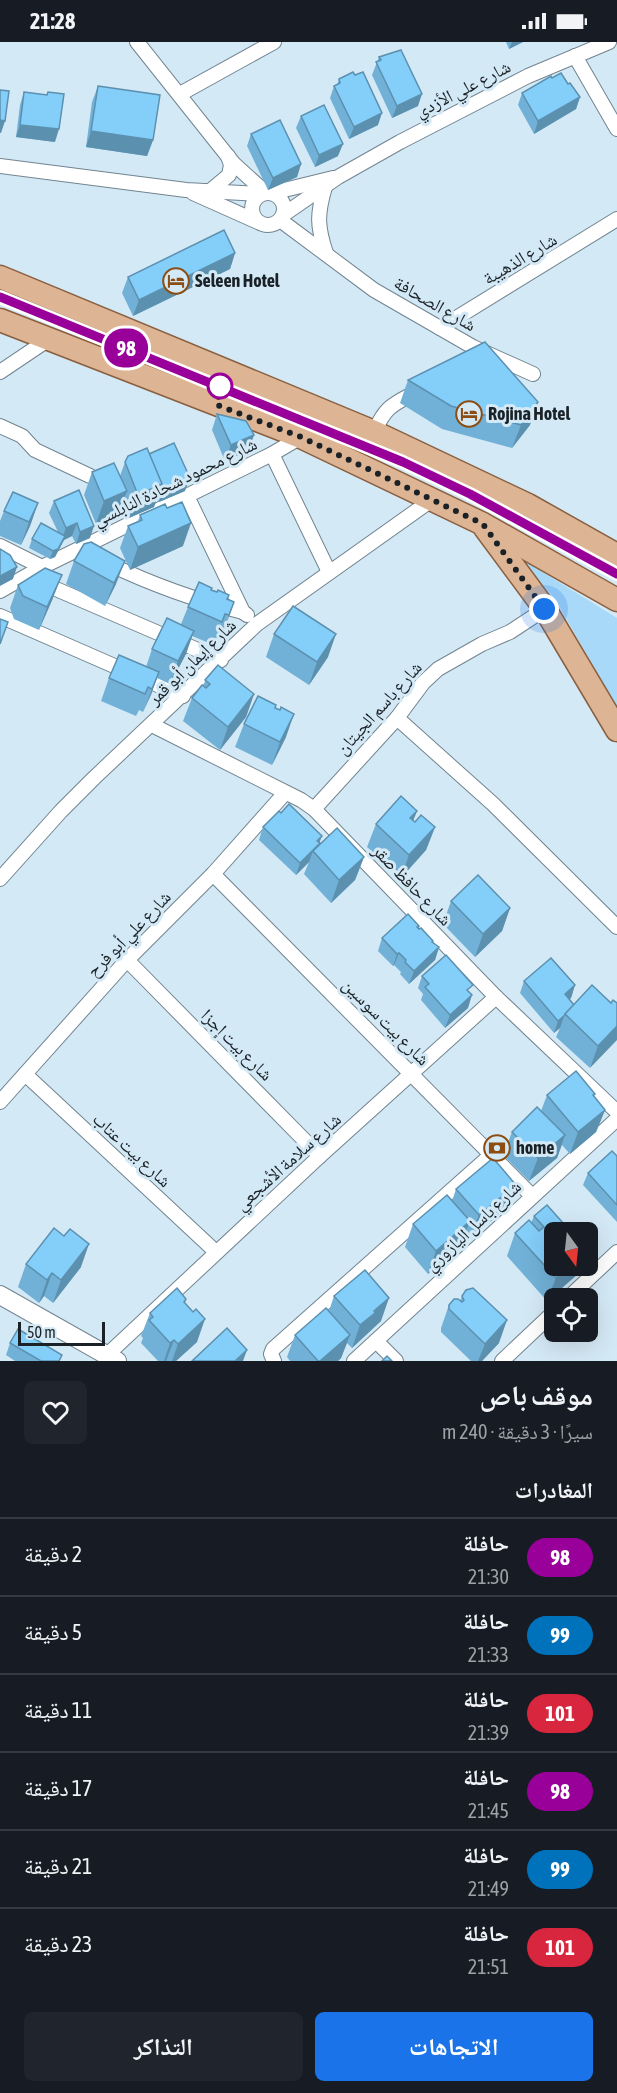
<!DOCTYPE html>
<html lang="ar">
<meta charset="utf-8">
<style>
body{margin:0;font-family:"Asap Condensed","Noto Naskh Arabic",sans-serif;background:#20242c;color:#f1f3f6;direction:rtl;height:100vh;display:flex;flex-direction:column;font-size:22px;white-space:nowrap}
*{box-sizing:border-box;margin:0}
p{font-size:20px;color:#9ea1a6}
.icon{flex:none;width:33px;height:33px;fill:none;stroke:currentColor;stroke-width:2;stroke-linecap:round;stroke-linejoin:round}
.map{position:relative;height:1319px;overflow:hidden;direction:ltr}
.details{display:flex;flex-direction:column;background:#171b24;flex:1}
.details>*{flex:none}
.badge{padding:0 12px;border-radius:20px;font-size:21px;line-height:39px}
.needle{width:39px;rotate:165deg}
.buttons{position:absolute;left:544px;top:1180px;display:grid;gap:12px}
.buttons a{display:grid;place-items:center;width:54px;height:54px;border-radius:9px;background:#171b24;box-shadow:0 6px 24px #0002;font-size:30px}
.scale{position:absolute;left:18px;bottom:15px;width:87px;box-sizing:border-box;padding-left:6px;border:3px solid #1b2227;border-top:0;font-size:16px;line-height:21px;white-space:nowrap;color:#1b2227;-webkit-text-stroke:4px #d4e9f6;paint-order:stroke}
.you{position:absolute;width:30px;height:30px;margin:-15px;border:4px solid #fff;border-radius:50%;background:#1a73e8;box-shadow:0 0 0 9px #1a73e833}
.map>.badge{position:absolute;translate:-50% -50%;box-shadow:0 0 0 3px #fff}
h2{padding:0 24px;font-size:22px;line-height:54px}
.round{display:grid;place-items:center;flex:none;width:63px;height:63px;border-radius:9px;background:#20242c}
.overview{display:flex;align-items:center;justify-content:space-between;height:102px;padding:0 24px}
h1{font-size:28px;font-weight:700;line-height:45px}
.button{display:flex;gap:12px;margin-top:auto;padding:12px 24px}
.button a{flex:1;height:69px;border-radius:9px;background:#1a73e8;color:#fff;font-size:24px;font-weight:700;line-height:69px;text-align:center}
.button a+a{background:#20242c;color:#f1f3f6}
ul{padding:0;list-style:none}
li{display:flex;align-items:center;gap:18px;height:78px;padding:0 24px;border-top:2px solid #363941}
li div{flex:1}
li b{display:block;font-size:22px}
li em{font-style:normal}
li .badge{min-width:66px;font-weight:700;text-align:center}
.status{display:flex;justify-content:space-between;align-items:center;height:42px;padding:0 30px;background:#171b24;direction:ltr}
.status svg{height:16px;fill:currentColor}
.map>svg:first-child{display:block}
</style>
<div class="status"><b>21:28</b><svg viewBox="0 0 49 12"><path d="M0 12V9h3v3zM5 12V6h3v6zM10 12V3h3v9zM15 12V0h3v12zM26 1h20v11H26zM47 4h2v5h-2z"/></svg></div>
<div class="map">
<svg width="617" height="1319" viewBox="0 0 617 1319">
<rect width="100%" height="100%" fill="#d4e9f6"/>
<path fill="#a8d9f8" d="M518,515L617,576V665L555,557Z"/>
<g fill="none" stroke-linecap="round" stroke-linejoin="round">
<g stroke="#718490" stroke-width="16">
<g id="minor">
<path d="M137,0L234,122L266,151"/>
<path d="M575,14L617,87"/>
<path d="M180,52L274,0"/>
<path d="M0,124L186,148L261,152"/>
<path d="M325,145C317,172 317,184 326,211"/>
<path d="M210,149L229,133L231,123L228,114"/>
<circle cx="268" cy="167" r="16"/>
<path d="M193,151L258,180"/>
<path d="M272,151L333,136"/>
<path d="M283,173L338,135L400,100L528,34L609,0"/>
<path d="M280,178L374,248L473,305L533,332"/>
<path d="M440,286L617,177"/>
<path d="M0,330L49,297"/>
<path d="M0,384L22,394L35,408L90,434"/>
<path d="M374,390C386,364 392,363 416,350"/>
<path d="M272,412L329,530"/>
<path d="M187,454L243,570L247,573"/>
<path d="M0,504L42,525"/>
<path d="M107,521C153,543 194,558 243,570"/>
<path d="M42,541L221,618"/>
<path d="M0,549L42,525L272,412L301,395"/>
<path d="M0,574L183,654"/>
<path d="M397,676L493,762L617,885"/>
<path d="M152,683L301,758L314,767L496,955L617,1070"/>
<path d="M314,767L397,676L423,641L438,627L482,602L510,590L545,567"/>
<path d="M213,832L532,1154"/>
<path d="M0,837L61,769L94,736L257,582L433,457"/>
<path d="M127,918L320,1114"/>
<path d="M25,1032L216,1210"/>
<path d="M0,1060L127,918L213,832L285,751"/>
<path d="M567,1257L617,1210"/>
<path d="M376,1299L396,1319"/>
<path d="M107,1313L320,1114L496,955"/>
<path d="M274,1319L271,1312L273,1307L491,1113"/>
<path d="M354,1319L617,1077"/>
<path d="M502,1319L555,1269"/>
</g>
</g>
<g stroke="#718490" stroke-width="20">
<path id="tertiary" d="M0,1253L117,1319"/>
</g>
<g stroke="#8a6040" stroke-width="25">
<g id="primary">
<path d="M0,235L374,390L528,463L617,513"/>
<path d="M0,278L301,395L483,482L617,558"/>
<path d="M485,486L545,567L617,688"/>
</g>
</g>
<use href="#minor" stroke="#fff" stroke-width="14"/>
<use href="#tertiary" stroke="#fff" stroke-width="18"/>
<use href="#primary" stroke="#ddb494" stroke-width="22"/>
</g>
<g fill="#72b1d7">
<path d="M506,0H523L509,7Z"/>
<path d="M379,15L418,64L392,76L372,33Z"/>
<path d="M552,36L568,42L580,55L576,67L534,92L518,63L522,51Z"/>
<path d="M339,37L378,83L349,97L330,56L334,44L337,43Z"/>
<path d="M98,44L153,98L147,114L86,105L92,60Z"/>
<path d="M24,50L47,53L48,50L55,100L16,95L20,63Z"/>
<path d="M301,74L338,114L315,125L296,86Z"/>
<path d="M251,92L301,122L297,135L268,148L247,104Z"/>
<path d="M235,211L230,227L133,274L122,251L128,235Z"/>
<path d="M408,338L530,383L512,406L442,387L400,361Z"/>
<path d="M217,372L254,393L248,409L225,419L212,388Z"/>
<path d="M149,412L185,449L159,460L157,456L154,465L129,476L123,459L118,472L96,482L84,453L92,430L120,434L125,420Z"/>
<path d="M79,448L90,496L76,502L72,494L64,498L55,515L50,517L29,506L32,497L58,490L49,471L54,459Z"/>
<path d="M38,461L30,484L21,503L0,494V479L4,469Z"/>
<path d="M140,473L183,504L130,528L120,506L128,484L138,479Z"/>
<path d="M74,519L116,542L105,564L66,542Z"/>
<path d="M18,543L53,556L39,588L14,577L10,566Z"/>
<path d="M211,548L234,560L220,596L217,595L214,603L192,594L186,612L170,642L157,636L143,670L139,668L136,674L101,659L109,636L146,625L152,607L181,582L188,565Z"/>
<path d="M274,592L328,615L309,643L266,615Z"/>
<path d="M205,638L254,652L246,675L220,708L183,679L192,656L204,644Z"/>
<path d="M276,666L280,668L286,695L272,723L235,705L244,682Z"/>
<path d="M417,769L413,778L415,780L435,785L426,808L401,836L367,805L376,782Z"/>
<path d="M263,785L319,804L364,815L355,838L331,861L304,832L309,820L296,833L259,798Z"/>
<path d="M451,859L510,866L502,889L475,915L443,882Z"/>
<path d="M419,884L418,886L432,901L439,905L435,918L409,942L400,932L401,930L394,923L393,924L378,909L382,896Z"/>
<path d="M422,934L470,951L468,966L445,986L421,958L423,952L418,946Z"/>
<path d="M524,939L575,943L571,956L569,957L574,963L611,961H617L590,1026L556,995L560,986L554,991L520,951Z"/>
<path d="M595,1052L594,1055L605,1068L596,1090L570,1112L562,1103L557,1116L529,1139L503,1113L512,1090L541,1069L547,1053Z"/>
<path d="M617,1114V1180L583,1143L588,1131Z"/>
<path d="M456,1147L507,1166L470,1196L466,1191L461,1202L428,1232L405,1205L413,1182L452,1159Z"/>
<path d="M547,1163L579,1231L547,1259L507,1214L515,1191L531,1181L534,1174Z"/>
<path d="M26,1222L81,1225L53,1261L44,1254L39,1261L18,1245Z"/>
<path d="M334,1254L381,1279L352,1306L347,1301L341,1316L338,1319H290L287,1315L295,1293L329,1269Z"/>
<path d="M462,1254L499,1301L482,1319H471L441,1290V1286L449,1263L460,1259Z"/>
<path d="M186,1257L185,1261L197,1300L176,1319H158L141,1301L143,1296L141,1294L150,1271Z"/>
<path d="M10,1301L60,1319H15L6,1313Z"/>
</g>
<g fill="#5c90af">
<path d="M512,0H523L509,7Z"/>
<path d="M422,52L418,64L392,76L397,64Z"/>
<path d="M580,55L576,67L534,92L538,79Z"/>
<path d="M382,71L378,83L349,97L354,85Z"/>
<path d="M0,78L5,79L1,91H0Z"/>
<path d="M20,83L59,87L55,100L16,95Z"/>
<path d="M91,89L153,98L147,114L86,105Z"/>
<path d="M343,102L338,114L315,125L319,113Z"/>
<path d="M301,122L297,135L268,148L273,136Z"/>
<path d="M235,211L230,227L133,274L139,258Z"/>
<path d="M538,360L530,383L512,406L521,383Z"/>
<path d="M254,393L248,409L225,419L231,403Z"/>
<path d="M190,436L185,449L159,460L164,447Z"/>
<path d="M162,442L154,465L129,476L138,453Z"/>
<path d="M127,449L118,472L96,482L104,459Z"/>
<path d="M38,461L30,484L21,503L29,480Z"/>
<path d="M77,481L72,494L64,498L55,515L50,517L53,509L61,499L66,486Z"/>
<path d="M191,481L183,504L130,528L138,505Z"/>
<path d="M94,484L90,496L76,502L80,490Z"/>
<path d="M125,519L116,542L105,564L114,541Z"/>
<path d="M17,525L13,537L0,544V534Z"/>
<path d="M62,533L53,556L39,588L47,565Z"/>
<path d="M234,560L226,583L220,596L229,573Z"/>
<path d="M194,589L186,612L170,642L178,619Z"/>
<path d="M336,592L328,615L309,643L317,620Z"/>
<path d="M159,630L151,653L143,670L152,647Z"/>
<path d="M254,652L246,675L220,708L228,685Z"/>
<path d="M294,672L286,695L272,723L280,700Z"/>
<path d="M417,769L408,792L410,776Z"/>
<path d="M435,785L426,808L401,836L409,813Z"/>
<path d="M322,794L315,812L314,811H313V809L309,820L296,833L300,821Z"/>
<path d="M364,815L355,838L331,861L339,838Z"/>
<path d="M510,866L502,889L475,915L483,892Z"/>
<path d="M439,905L435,918L409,942L414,929Z"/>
<path d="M399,911L394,923L393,924L397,912Z"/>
<path d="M575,943L571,956L560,965L565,952Z"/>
<path d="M472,953L468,966L445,986L450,973Z"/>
<path d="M564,974L560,986L554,991L558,979Z"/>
<path d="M617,984V998L590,1026L598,1004Z"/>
<path d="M605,1068L596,1090L570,1112L578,1090Z"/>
<path d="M565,1093L557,1116L529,1139L538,1116Z"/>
<path d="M516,1143L507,1166L470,1196L479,1173Z"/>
<path d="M470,1179L461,1202L428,1232L436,1209Z"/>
<path d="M89,1202L81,1225L53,1261L61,1238Z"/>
<path d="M570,1224H582L579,1231L547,1259L556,1236Z"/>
<path d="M52,1231L44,1254L39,1261L47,1238Z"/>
<path d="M389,1256L381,1279L352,1306L360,1283L374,1269Z"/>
<path d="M205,1277L197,1300L176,1319H172L178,1302Z"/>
<path d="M507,1278L499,1301L482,1319H478L485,1302Z"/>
<path d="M350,1293L341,1316L338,1319H320Z"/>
<path d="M174,1298L166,1319H164L170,1301Z"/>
<path d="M247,1308L243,1319H235Z"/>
</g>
<g fill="#84cefa" stroke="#5c90af" stroke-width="1.5">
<path d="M401,8L422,52L397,64L376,20L381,18L379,15Z"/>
<path d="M353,30L355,33L363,30L382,71L354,85L334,44L340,41L339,37Z"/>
<path d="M561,31L568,42L570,41L580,55L538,79L522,51L551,34L552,36Z"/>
<path d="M98,44L160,53L153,98L91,89Z"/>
<path d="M0,48L9,49L5,79L0,78Z"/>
<path d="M24,50L47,53L48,50L64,52L59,87L20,83Z"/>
<path d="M324,63L343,102L319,113L301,74Z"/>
<path d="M280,78L301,122L273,136L251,92Z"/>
<path d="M224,188L235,211L139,258L128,235Z"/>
<path d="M485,300L538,360L521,383L451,364L408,338Z"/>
<path d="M217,372L246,379L254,393L231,403Z"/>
<path d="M174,401L190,436L164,447L149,412Z"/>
<path d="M147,406L162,442L138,453L125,420L128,414Z"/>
<path d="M114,421L127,449L104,459L92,430Z"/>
<path d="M79,448L94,484L80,490L77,481L66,486L54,459Z"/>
<path d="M13,450L38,461L29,480L4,469Z"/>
<path d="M182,460L191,481L138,505L128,484L142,478L140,473L165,462L167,466Z"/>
<path d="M41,481L65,494L58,507L53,509L32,497Z"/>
<path d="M91,500L125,519L114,541L74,519L84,502Z"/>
<path d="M0,507L10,513L17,525L0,534Z"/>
<path d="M45,526L62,533L47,565L23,554L18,543Z"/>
<path d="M199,540L212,546L211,548L217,550L218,548L229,553L227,557L234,560L229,573L225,572L222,580L188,565Z"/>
<path d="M293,564L336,592L317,620L274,592Z"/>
<path d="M167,576L194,589L178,619L152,607Z"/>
<path d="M0,577L8,580L0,602Z"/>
<path d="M119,613L159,630L152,647L148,645L145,652L109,636Z"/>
<path d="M218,623L254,652L228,685L192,656L202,643L206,646L210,642L205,638Z"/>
<path d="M258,654L276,663L275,666L280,668L281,665L294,672L280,700L244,682Z"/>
<path d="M401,754L417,769L410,776L415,780L421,773L435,785L409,813L376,782Z"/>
<path d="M289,762L322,794L317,799L320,801L300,821L263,785L279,769L281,771Z"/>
<path d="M337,786L364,815L339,838L313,809Z"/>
<path d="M478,833L510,866L483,892L451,859Z"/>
<path d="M408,872L419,884L417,885L419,887L421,886L433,899L432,900L439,905L414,929L405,920L406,918L399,911L397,912L382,896Z"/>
<path d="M446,913L473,943L467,948L472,953L450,973L425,945L429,942L422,934Z"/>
<path d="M551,916L575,943L565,952L574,963L565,972V973L558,979L524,939Z"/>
<path d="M592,943L611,961L613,958L617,961V984L598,1004L565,972Z"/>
<path d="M576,1029L595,1052L593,1053L605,1068L578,1090L547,1053Z"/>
<path d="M537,1065L565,1093L538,1116L512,1090Z"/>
<path d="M612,1109L617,1114V1163L588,1131Z"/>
<path d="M493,1116L516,1143L479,1173L456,1147Z"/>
<path d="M447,1153L470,1179L436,1209L413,1182Z"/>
<path d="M547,1163L572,1191H555V1224H570L556,1236L515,1191L529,1178L539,1189L544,1185L534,1174Z"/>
<path d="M54,1186L64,1194L70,1187L89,1202L61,1238L52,1231L47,1238L26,1222Z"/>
<path d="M365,1228L389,1256L374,1269L375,1271L360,1283L334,1254Z"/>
<path d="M177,1246L186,1257L184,1260L193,1270L196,1267L205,1277L178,1302L174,1298L170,1301L149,1278L153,1275L150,1271Z"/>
<path d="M473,1246L507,1278L485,1302L449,1267V1263L454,1257H458L462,1260L464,1258L462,1254L466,1248Z"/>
<path d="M326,1266L350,1293L320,1319H318L295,1293Z"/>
<path d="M227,1286L247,1308L235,1319H192Z"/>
<path d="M18,1287L62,1313L59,1319H41L10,1301Z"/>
<path d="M387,1314L392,1319H382Z"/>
</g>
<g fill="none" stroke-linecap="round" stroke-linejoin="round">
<g stroke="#fff" stroke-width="14">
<path id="line" d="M0,255L403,420L470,452L617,532"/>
</g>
<use href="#line" stroke="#909" stroke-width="9"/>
<path stroke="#1b2227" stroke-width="6" stroke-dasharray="0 10.8" d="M220,344L217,363L301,395L483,482L544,567"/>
</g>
<defs>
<g id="hotel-ring" transform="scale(1.35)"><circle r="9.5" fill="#d4e9f6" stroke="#8b4d12" stroke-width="1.5"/><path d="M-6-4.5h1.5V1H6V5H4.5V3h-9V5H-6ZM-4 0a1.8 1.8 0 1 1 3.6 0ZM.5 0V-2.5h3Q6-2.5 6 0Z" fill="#8b4d12"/></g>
<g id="bank-ring" transform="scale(1.35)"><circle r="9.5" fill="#d4e9f6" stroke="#8b4d12" stroke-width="1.5"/><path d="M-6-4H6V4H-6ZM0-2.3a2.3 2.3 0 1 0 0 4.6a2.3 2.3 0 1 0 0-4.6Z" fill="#8b4d12"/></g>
</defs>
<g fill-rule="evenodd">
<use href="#hotel-ring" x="176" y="239"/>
<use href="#hotel-ring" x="469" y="372"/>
<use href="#bank-ring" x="497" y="1106"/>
</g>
<circle fill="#fff" stroke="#909" stroke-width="3" cx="220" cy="344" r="12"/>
<g text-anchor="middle" stroke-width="6" stroke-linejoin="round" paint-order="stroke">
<g font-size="18" fill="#1b2227" stroke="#d4e9f6">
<text transform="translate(463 47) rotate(-27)" y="6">شارع علي الأزدي</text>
<text transform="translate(520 217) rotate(-31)" y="6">شارع الذهيبة</text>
<text transform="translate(435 262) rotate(30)" y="6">شارع الصحافة</text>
<text transform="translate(175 440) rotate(-26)" y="6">شارع محمود شحادة النابلسي</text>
<text transform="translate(192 620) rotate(-44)" y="6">شارع إيمان أبو قمر</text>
<text transform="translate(379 666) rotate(-48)" y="6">شارع باسم الجيتان</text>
<text transform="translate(412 843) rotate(46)" y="6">شارع حافظ صقر</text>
<text transform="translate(129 892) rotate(-46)" y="6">شارع علي أبو فرح</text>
<text transform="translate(386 980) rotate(45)" y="6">شارع بيت سوسين</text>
<text transform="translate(237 1003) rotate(45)" y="6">شارع بيت إجزا</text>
<text transform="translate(132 1108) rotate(43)" y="6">شارع بيت عتاب</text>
<text transform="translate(288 1120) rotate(-42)" y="6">شارع سلامة الأشجعي</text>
<text transform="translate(473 1184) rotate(-43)" y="6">شارع باسل اليازوري</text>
</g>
<g font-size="18" font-weight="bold" fill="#1b2227" stroke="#d4e9f6" text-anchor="start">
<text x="195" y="245">Seleen Hotel</text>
<text x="488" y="378">Rojina Hotel</text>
<text x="516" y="1112">home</text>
</g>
</g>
</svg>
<div class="buttons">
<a><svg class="needle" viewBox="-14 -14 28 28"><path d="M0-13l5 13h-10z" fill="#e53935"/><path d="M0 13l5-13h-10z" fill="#9ea1a6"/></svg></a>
<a><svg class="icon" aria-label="locate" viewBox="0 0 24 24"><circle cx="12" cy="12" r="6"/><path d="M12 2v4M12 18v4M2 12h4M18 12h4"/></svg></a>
</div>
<div class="scale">50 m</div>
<div class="you" style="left:544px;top:567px"></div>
<b class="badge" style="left:126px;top:306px;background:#909;color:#fff">98</b>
</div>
<section class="details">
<div class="overview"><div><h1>موقف باص</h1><p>سيرًا · 3 دقيقة · 240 m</p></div><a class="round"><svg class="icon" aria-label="heart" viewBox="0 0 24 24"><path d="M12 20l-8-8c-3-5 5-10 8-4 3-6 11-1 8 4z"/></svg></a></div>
<h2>المغادرات</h2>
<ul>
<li><span class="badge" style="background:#909;color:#fff">98</span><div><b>حافلة</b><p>21:30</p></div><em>2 دقيقة</em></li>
<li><span class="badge" style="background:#0072bc;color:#fff">99</span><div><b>حافلة</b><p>21:33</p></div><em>5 دقيقة</em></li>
<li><span class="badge" style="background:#d7263d;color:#fff">101</span><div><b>حافلة</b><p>21:39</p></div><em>11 دقيقة</em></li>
<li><span class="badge" style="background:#909;color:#fff">98</span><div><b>حافلة</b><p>21:45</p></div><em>17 دقيقة</em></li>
<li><span class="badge" style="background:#0072bc;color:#fff">99</span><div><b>حافلة</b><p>21:49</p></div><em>21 دقيقة</em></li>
<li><span class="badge" style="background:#d7263d;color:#fff">101</span><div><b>حافلة</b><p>21:51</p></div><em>23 دقيقة</em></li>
</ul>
<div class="button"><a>الاتجاهات</a><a>التذاكر</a></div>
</section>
